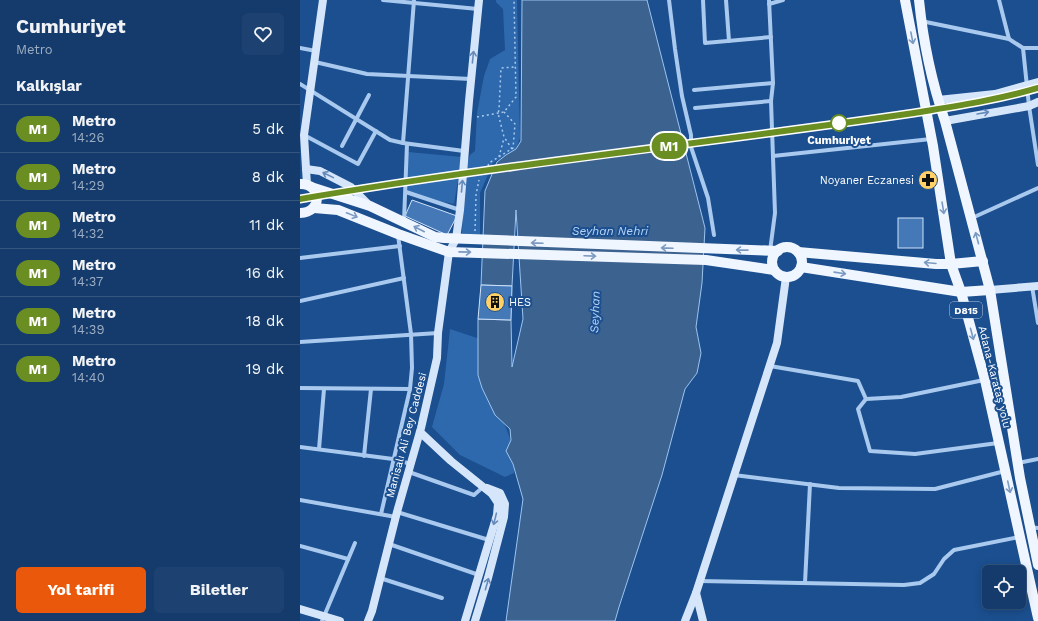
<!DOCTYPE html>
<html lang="tr">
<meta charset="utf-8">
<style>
body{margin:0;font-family:"Work Sans",sans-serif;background:#1d4271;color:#f1f3f6;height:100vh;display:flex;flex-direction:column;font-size:15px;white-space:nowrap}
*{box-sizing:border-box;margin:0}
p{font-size:13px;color:#9dadc1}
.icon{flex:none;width:22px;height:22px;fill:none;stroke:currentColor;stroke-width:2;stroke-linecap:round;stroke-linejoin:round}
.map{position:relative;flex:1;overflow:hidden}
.drawer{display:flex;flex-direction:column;background:#143b6b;width:300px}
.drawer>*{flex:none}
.badge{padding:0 8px;border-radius:13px;font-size:14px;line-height:26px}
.fabs{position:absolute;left:682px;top:565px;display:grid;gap:8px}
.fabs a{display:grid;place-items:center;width:44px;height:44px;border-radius:6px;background:#143b6b;box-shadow:0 2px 10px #0003,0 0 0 1px #33557e;font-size:20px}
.map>.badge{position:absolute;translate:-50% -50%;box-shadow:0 0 0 2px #fff}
h2{padding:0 16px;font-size:15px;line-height:36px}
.round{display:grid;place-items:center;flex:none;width:42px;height:42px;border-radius:6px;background:#1d4271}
.summary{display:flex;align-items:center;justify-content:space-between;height:68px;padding:0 16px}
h1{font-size:19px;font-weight:700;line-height:30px}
.primary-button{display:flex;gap:8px;margin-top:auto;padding:8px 16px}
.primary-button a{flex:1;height:46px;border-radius:6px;background:#ea580c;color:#fff;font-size:16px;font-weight:700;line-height:46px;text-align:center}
.primary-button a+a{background:#1d4271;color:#f1f3f6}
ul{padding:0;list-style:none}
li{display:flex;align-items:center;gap:12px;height:48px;padding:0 16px;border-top:1px solid #33557e}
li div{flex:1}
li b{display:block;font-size:15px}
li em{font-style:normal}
li .badge{min-width:44px;font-weight:700;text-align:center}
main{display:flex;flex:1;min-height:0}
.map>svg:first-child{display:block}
</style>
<main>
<section class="drawer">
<div class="summary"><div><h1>Cumhuriyet</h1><p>Metro</p></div><a class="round"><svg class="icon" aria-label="heart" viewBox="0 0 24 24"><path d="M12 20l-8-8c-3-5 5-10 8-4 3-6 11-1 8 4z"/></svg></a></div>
<h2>Kalkışlar</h2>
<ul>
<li><span class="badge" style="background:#6b8e23;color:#fff">M1</span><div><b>Metro</b><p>14:26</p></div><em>5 dk</em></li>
<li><span class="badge" style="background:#6b8e23;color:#fff">M1</span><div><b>Metro</b><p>14:29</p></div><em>8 dk</em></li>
<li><span class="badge" style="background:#6b8e23;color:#fff">M1</span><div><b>Metro</b><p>14:32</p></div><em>11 dk</em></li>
<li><span class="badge" style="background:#6b8e23;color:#fff">M1</span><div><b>Metro</b><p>14:37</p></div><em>16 dk</em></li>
<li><span class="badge" style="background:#6b8e23;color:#fff">M1</span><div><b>Metro</b><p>14:39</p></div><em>18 dk</em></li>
<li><span class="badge" style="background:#6b8e23;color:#fff">M1</span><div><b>Metro</b><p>14:40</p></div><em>19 dk</em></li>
</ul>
<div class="primary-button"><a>Yol tarifi</a><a>Biletler</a></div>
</section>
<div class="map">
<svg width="738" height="621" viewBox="0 0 738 621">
<rect width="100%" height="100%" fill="#1b4f8f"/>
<g fill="#2e69ad">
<path d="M196,0H217L220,138L216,149L193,163L180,193V235L162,233L165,168L170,155L175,151L177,113L184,76L190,59L205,50L203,9L196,2Z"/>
<path d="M108,152L162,157L154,204L107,195Z"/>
<path d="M150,329L180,339C181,359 182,381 188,400C190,408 198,414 202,420C211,436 216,456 214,473L205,477L160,455L132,427L144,384Z"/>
</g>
<path fill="#3c6290" stroke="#9cc4f0" d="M222,0H347L405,228L402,283L396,327L401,353L397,373L385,389L362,475L319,607L315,621H206L223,499L213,464L206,451L211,440L210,429L195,415L182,388L178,375V319L211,320L212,367L223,319L216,210L212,286L181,285L185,191L197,162L206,155L216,149L221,141Z"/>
<g fill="#4478b7" stroke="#cfe3fa">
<path d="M112,200L157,216L147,235L105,216Z"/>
<rect x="598" y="218" width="25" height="30"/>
<path d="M181,285L212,286L211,320L178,319Z"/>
</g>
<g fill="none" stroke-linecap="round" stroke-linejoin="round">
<g stroke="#a9c9ee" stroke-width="1.5" stroke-dasharray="2 3" stroke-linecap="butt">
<path d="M177,117L204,112L216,97L214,0"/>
<path d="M212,149L204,137L198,113L199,110L201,68L215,67"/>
<path d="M199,157L204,138"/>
<path d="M188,166L189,163L213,148L215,124L204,112"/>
<path d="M175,231L176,195L179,180"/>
</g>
<g stroke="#a9c9ee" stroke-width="4">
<path d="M83,0L178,9"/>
<path d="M114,0L103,143L164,151"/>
<path d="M369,0L375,49L382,96L391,135V147L408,198L414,235"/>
<path d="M403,0L405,43L471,37"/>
<path d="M426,0L429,41"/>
<path d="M469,0L473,83L471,101L475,213L470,251"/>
<path d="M699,0L709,39"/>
<path d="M469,4L483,0"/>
<path d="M621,21L709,39L723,48H738"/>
<path d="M0,48L16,51"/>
<path d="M723,48L729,106L738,165"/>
<path d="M15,62L67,74L171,79"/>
<path d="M0,84L90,140L103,143"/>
<path d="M394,90L473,83"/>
<path d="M395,108L471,101"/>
<path d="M4,135L58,164L76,131"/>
<path d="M42,146L69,95"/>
<path d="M473,156L631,139"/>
<path d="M106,192L160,210"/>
<path d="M672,218L738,188"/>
<path d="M104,221L107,144"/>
<path d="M0,258L100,246"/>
<path d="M732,286L738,323"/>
<path d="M0,301L104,278"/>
<path d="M0,342L138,333"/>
<path d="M470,366L558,381L566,399L601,397L684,380"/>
<path d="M0,388L110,389"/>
<path d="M566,399L558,409L570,451L615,454L698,443"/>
<path d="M0,447L93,459L111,464"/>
<path d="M19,449L24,389"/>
<path d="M64,456L71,389"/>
<path d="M718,463L738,459"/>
<path d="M109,472L174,495L183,487"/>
<path d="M434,475L539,488L635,489L705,471"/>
<path d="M0,500L96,517"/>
<path d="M97,512L189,540"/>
<path d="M81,514L110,389L112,368L111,334L98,235"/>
<path d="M730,527L738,528"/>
<path d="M89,544L179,575"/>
<path d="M0,546L48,559"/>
<path d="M80,578L142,598"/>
<path d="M400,581L604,585L620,583L634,574L644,559L654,550L719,537"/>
<path d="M505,583L510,484"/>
<path d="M22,621L55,543"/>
</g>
<g stroke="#d6e6fa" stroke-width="8">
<path d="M638,100L695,94L738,82"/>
<path d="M645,121L729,106L738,102"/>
<path d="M6,169L20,171L51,187L69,205"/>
<path d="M7,185L4,135L23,0"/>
<path d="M690,290L738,286"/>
<path d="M120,432L151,461L192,494L198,503L197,515L165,621"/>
<path d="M0,609L40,621"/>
<path d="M68,621L72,611L97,512L121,428L137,358L138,333L149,252L156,239L160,210L169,101L179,0"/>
<path d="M175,621L188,578L204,517L205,504L200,493L187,488"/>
<path d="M385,621L396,593"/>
<path d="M403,621L396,593L477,343L486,277"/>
</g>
<g stroke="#f0f6ff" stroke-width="10">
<path d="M605,0L633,146L651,264L661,292L685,380L738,618"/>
<path d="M619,0C623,40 632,83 645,121L690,290L720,478L738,565"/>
<path d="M0,184C22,183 23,213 0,213"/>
<path d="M11,187L70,206L135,237L144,238L478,251"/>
<path d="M14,208L38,210L98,234L149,252L406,260L474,270"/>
<circle cx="487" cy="262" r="15"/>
<path d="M498,252L636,264H651L683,261"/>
<path d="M501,267L661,292L690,290"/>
</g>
<g stroke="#fff" stroke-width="4">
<path id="rail" d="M0,199C199,165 400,142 601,115C647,108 693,101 738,88"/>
</g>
<use href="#rail" stroke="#1b4f8f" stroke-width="2.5" stroke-dasharray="8" stroke-linecap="butt"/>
</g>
<defs><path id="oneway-shaft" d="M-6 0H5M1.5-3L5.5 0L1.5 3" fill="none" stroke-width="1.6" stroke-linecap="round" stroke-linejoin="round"/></defs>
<g stroke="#7b9ac1">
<use href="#oneway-shaft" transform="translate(612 38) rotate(79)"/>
<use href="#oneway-shaft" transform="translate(643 208) rotate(81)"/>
<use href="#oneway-shaft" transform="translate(52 215) rotate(22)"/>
<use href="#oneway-shaft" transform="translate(119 229) rotate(-153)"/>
<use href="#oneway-shaft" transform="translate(677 238) rotate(-105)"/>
<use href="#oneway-shaft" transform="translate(237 243) rotate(-178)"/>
<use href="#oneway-shaft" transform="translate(367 248) rotate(-178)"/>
<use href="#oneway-shaft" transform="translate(442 250) rotate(-179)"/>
<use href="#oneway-shaft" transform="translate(165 252) rotate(1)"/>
<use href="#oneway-shaft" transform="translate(290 256) rotate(2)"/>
<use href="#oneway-shaft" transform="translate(630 263) rotate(-175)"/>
<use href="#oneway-shaft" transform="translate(540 273) rotate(8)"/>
<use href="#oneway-shaft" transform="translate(672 334) rotate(75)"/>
<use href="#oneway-shaft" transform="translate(709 487) rotate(78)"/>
</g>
<g stroke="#668bba">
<use href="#oneway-shaft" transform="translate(173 57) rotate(-84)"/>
<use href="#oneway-shaft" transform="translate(683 113) rotate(-10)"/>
<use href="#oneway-shaft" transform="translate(28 175) rotate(-154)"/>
<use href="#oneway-shaft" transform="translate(162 186) rotate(-85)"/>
<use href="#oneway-shaft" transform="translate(195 519) rotate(104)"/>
<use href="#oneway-shaft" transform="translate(187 584) rotate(-74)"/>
</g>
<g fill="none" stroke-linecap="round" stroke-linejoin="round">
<g stroke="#fff" stroke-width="9">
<path id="line" d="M0,199C204,164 410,143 614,113C656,106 697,100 738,88"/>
</g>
<use href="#line" stroke="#6b8e23" stroke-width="6"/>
</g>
<defs>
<g id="pharmacy-disc" transform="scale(1)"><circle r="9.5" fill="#ffd166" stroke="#1b4f8f"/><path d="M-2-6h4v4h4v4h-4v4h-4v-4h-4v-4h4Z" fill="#111"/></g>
<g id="building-disc" transform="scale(1)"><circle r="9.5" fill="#ffd166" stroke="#1b4f8f"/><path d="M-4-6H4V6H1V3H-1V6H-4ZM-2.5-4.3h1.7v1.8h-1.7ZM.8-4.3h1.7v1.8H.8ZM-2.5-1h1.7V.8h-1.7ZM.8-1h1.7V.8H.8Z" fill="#111"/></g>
</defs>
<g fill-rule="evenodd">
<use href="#pharmacy-disc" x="628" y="180"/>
<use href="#building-disc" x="195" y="302"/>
</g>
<circle fill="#fff" stroke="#6b8e23" stroke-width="2" cx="539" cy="123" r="8"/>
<g text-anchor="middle" stroke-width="4" stroke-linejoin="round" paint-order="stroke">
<rect fill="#1b4f8f" stroke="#bbcadd" stroke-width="1" x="650" y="302" width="32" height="16" rx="3"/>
<g font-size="10" font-weight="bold" fill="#fff">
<text x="666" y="314">D815</text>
</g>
<g font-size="11" font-weight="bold" fill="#fff" stroke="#1b4f8f">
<text x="539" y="144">Cumhuriyet</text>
</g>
<g font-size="11" fill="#fff" stroke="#1b4f8f" text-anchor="end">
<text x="614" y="184">Noyaner Eczanesi</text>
<text x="209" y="306" text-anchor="start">HES</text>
</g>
<g font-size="11" fill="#fff" stroke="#1b4f8f">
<text transform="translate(695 377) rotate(76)" y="4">Adana-Karataş yolu</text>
<text transform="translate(106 435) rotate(-75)" y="4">Manisalı Ali Bey Caddesi</text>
</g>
<g font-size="12" font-style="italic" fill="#b5d3f5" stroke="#1b4f8f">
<text x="310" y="235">Seyhan Nehri</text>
<text transform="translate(295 312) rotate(-88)" y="4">Seyhan</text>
</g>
</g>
</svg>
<div class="fabs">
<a><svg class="icon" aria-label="locate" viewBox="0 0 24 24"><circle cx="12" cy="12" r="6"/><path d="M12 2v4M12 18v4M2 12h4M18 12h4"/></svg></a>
</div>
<b class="badge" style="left:369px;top:146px;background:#6b8e23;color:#fff">M1</b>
</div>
</main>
